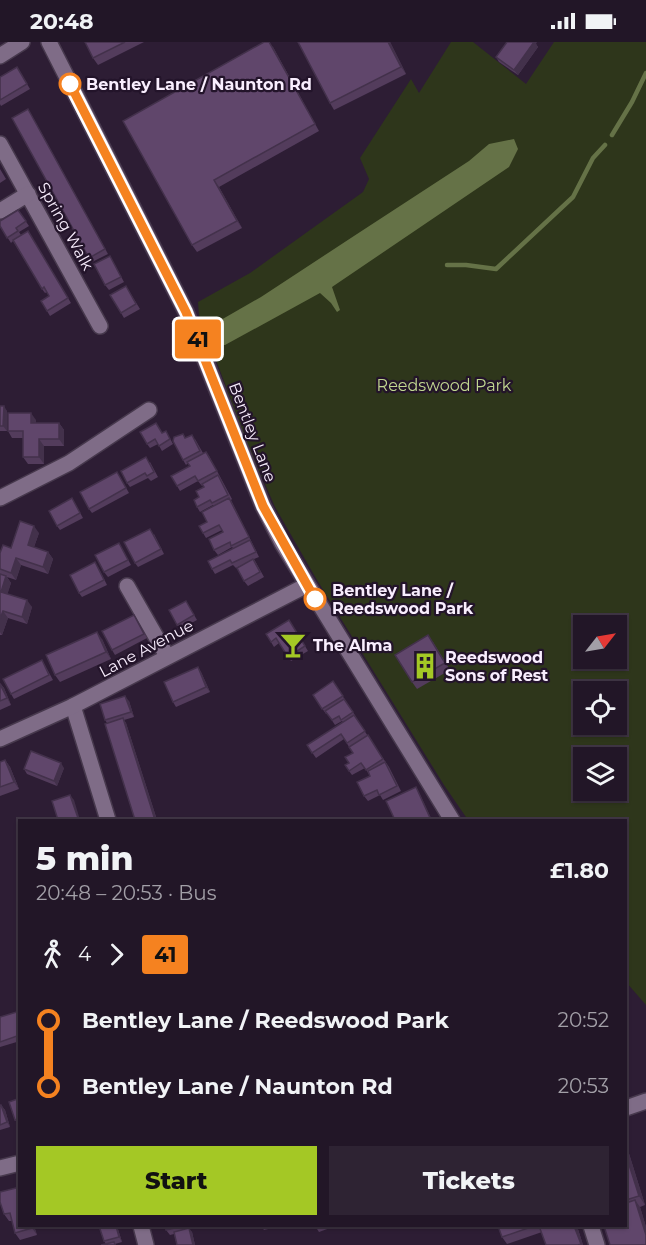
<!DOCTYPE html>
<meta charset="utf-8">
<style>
body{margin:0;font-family:Montserrat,sans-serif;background:#2e2333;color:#f1f3f6;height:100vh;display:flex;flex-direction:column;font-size:22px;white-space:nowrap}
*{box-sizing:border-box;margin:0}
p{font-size:20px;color:#a29fa7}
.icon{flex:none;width:33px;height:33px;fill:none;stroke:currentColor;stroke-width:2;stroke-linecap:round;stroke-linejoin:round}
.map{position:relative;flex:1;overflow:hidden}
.details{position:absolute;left:18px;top:777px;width:609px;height:408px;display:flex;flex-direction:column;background:#221627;border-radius:0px;box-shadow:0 2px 4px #0004,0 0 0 2px #3f3544}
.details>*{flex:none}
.badge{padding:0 12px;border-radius:4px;font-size:21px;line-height:39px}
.needle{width:39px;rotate:59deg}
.tools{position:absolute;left:573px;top:573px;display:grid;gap:12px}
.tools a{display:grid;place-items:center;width:54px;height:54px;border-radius:0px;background:#221627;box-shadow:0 2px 4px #0004,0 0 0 2px #3f3544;font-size:30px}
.map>.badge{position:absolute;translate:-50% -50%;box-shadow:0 0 0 3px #fff}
.legs{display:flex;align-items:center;gap:9px;height:66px;padding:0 18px;font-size:20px}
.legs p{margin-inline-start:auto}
.overview{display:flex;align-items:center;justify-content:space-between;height:102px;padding:0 18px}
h1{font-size:33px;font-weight:800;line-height:45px}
.primary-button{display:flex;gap:12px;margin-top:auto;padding:12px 18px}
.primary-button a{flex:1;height:69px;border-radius:0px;background:#a4c825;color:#111;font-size:24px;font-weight:800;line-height:69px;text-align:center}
.primary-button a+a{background:#2e2333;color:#f1f3f6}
ul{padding:0 18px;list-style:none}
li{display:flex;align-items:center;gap:21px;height:66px;font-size:22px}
li i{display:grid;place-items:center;width:9px;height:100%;margin:0 8px;background:currentColor}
li i::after{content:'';width:15px;height:15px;margin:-8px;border:4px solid;border-radius:50%;background:#221627}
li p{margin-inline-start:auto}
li:first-child i{background:linear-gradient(#0000 50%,currentColor 0)}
li:last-child i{background:linear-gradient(currentColor 50%,#0000 0)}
.status{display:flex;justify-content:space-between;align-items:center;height:42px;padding:0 30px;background:#221627;direction:ltr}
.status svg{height:16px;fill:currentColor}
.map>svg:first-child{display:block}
</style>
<div class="status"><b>20:48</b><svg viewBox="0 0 49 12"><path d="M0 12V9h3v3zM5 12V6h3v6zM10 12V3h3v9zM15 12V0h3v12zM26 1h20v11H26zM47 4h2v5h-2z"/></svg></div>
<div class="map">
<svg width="646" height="1203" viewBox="0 0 646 1203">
<rect width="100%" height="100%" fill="#2d1d34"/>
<path fill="#2e361b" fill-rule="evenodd" d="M451,0H473L526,42L554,0H646V963L626,940V778H468L444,743L317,538L275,465L248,403L199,273L198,260L250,231L363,150L369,137L360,116L411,37L419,51ZM584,584H616V616H584ZM584,650H616V682H584ZM584,716H616V748H584Z"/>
<path fill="#657247" d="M514,97L518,107L509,125L332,245L340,268L337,270L331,261L320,251L225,303L213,304L207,286L261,255L357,192L469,119L489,102Z"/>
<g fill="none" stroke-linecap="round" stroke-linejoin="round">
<g stroke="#657247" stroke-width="4.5">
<path d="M612,93L632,60L646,31"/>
<path d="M447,223H466L496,227L573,155L593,116L605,103"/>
</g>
<g stroke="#47394d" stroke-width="18">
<g id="minor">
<path d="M49,0L186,270L263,464L282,501L452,778"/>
<path d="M0,14L22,0"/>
<path d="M0,102L100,284"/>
<path d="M0,169L28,152"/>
<path d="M0,456L69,421L149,368"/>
<path d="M127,544L167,614"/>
<path d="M73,664L108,778"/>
<path d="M0,697L73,664L307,543"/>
<path d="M626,1066L646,1059"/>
<path d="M0,1126L20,1121"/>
<path d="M141,1184L146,1203"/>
<path d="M591,1184L597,1203"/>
</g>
</g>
<use href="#minor" stroke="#7f6c87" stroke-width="15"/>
</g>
<g fill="#533c5c">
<path d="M85,0H144L98,23L93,16Z"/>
<path d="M390,0L406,32L334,68L330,61Z"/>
<path d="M536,2L538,5L518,33L499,20L496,15Z"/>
<path d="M273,5L319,89L219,145L242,186L197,210L192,203L123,79Z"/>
<path d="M17,25L30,47L1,64L0,62V35Z"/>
<path d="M31,72L108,212L92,220L89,216Z"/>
<path d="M0,127L6,137L0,141Z"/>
<path d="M18,168L29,184L19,190L21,193L28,189L71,261L50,274L41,259L49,254L47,250L45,251L42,247L13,199L11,201L0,184Z"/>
<path d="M110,214L124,240L109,248L105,243Z"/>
<path d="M126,244L140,267L124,276L121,271Z"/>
<path d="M0,364L7,369V389H0Z"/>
<path d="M36,378V381H59L64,388V404H44V422H28L23,415V396H12L8,389Z"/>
<path d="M156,381L162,391L166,389L173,402L162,409L158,402L150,406L147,402Z"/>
<path d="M183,392L186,396L195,397L203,411L206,410L209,414L232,457L231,458L259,515L254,517L264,535L248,544L244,539L240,524L236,526L233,523L215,532L212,527L233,506L232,505L218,513L214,508L223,490L222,488L206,496L203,491L214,464L213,463L200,470L197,465L199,455L204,445L203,443L202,444L198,439L180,449L177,444L190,424L188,421L186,423L183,418Z"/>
<path d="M150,420L158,435L151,439L148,436L130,445L127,441Z"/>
<path d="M120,435L129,451L92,471L89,467Z"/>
<path d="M72,456L83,476L60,488L57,484Z"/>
<path d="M39,491L34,505L48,510L53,517L48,532L21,523L16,538L7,535L11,541L7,552L32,565L27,582L8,576L2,593H0V511Z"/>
<path d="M154,492L164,512L138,525L135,521Z"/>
<path d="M119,501L131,523L108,535L104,530Z"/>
<path d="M98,525L107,543L82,555L79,551Z"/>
<path d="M186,559L197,578L180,587L177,583Z"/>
<path d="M134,573L147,596L115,613L112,608Z"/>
<path d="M292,583L308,609L291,619L279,601L274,605L266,592Z"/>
<path d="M102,597L111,617L60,640L55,633Z"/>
<path d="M433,600L450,628L417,647L412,640Z"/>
<path d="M42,618L53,638L14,657L11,652Z"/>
<path d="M198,625L201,630L210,650L176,665L173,660Z"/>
<path d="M333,639L356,675H355L389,725L401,749L383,758L380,753L368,759L364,754L370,734L365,726L352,733L349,729V721L353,711L344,697L316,716L307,703L343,680L342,679L335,683L327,671L326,672L313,653Z"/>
<path d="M0,641L4,646L11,663L0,668Z"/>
<path d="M129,659L134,675L124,678L126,681L157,778H135L107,681L105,678Z"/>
<path d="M5,718L10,725L19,747L0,754V720Z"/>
<path d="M64,726L57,744L27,732L24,727Z"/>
<path d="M20,969V999L0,1005V975Z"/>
<path d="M20,1056V1082L19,1083L15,1078Z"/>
<path d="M0,1063H1L5,1068L10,1085L0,1088Z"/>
<path d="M626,1102L645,1163L640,1165L646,1185V1203L626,1184Z"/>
<path d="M20,1145V1184H34L37,1193L20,1198L15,1191L12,1179H9L4,1172Z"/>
<path d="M117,1184L122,1200L115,1202L116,1203H101L106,1202L104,1199Z"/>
<path d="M185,1184L186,1186L192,1190L195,1203H177L174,1192L170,1193L166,1188Z"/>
<path d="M261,1184H281L264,1188Z"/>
<path d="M315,1184H329L330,1186L319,1190Z"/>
<path d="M498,1184H577L583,1203H546L542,1190L507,1202L502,1195Z"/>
</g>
<g fill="#43314b">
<path d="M269,0L273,5L319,89L315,82Z"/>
<path d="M388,0H390L406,32L401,25Z"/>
<path d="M533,0H537L536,2L538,5L518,33L514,28Z"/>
<path d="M28,67L31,72L108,212L105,207Z"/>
<path d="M214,138L219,145L242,186L237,179Z"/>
<path d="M4,364L7,369V389L3,384Z"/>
<path d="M31,371L36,378V388L31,381Z"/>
<path d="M59,381L64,388V404L59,397Z"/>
<path d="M39,397L44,404V422L39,415Z"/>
<path d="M34,484L39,491L32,510L28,503Z"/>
<path d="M48,510L53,517L48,532L43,525Z"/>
<path d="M16,516L21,523L16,538L11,531Z"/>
<path d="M6,534L11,541L6,557L1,550Z"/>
<path d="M27,558L32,565L27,582L22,575Z"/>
<path d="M3,569L8,576L2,593L0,590V577Z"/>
<path d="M97,590L102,597L111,617L106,610Z"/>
<path d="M198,625L201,630L210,650L206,645Z"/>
<path d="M0,641L4,646L11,663L7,656Z"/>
<path d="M125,654L129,659L134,675L131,670Z"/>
<path d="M123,676L126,681L157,778H155Z"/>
<path d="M5,718L10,725L19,747L14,740Z"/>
<path d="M61,721L64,726L57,744L54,739Z"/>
<path d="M416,745L419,750L432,778H431Z"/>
<path d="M70,753L74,758L80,778L78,776Z"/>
<path d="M1,1063L5,1068L10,1085L7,1080Z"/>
<path d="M626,1102L645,1163L639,1154L626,1113Z"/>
<path d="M635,1158L640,1165L646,1185V1193Z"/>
<path d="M31,1184H34L37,1193L32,1186Z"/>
<path d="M116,1184H117L122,1200L119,1195Z"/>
<path d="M574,1184H577L583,1203H581Z"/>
<path d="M189,1186L192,1190L195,1203H193Z"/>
</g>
<g fill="#60466b" stroke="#43314b" stroke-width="1.5">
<path d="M85,0H125L93,16Z"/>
<path d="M264,0H269L315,82L214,138L237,179L192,203L123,79Z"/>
<path d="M298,0H388L401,25L330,61Z"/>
<path d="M507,0H534L514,28L496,15Z"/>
<path d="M17,25L27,42L0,58V35Z"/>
<path d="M28,67L105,207L89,216L12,76Z"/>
<path d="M18,168L26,179L16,186L18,189L7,196L0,184V179Z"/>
<path d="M28,189L68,256L47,269L41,259L49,254L44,245L42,247L13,198Z"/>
<path d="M110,214L121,235L105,243L94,222Z"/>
<path d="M126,244L136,262L121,271L110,253Z"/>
<path d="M0,364H4L3,384H0Z"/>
<path d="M8,371H31V381H59V397H39V415H23V389H8Z"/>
<path d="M156,381L162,391L166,389L170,397L159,404L155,397L147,402L140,390Z"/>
<path d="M183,392L185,396L192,393L200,409L183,418L173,399L174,395Z"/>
<path d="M206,410L217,429L198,439L195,434L177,444L171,434L190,424L187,420Z"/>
<path d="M146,415L154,430L147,434L145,431L127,441L121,429Z"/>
<path d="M117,430L126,446L89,467L80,450Z"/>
<path d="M218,433L228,453L212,461L210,458L197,465L194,458L199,455L196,449L204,445L202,442Z"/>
<path d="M72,456L80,471L57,484L49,469Z"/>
<path d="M229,456L249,495L231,504L230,500L214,508L209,497L223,490L219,483L203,491L199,484L207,480L202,470Z"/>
<path d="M20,479L34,484L28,503L48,510L43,525L16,516L11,531L0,527V511L3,503L11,506Z"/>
<path d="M150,487L161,507L135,521L124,500Z"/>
<path d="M250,498L256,510L232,521L230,518L212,527L208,519Z"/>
<path d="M119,501L128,518L104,530L95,513Z"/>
<path d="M253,517L260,530L244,539L237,526Z"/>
<path d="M95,520L104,538L79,551L70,533Z"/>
<path d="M0,532L6,534L1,550L27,558L22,575L3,569L0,577Z"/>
<path d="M186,559L194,573L177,583L169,568Z"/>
<path d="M134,573L144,592L112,608L102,589Z"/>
<path d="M289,578L305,604L288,615L276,596L271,600L266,592Z"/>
<path d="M97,590L106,610L55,633L46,613Z"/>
<path d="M428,593L445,621L412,640L395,613Z"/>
<path d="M42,618L49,633L11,652L3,637Z"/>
<path d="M198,625L206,645L173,660L164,640Z"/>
<path d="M333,639L343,654L322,667L313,653Z"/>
<path d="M0,642L7,656L0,659Z"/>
<path d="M125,654L131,670L105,678L100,662Z"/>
<path d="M344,657L353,670L341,678L339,674L332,678L325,669Z"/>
<path d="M354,673L365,689L347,701L341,692L312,711L307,703Z"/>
<path d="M123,676L155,778H135L105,682Z"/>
<path d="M368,693L383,717L366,728L361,721L349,729L345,723L349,721L345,715L353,711L349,705Z"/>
<path d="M31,709L61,721L54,739L24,727Z"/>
<path d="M5,718L14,740L0,745V720Z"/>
<path d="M385,720L397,744L379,753L377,748L364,754L357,740L370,734L368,729Z"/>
<path d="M416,745L431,778H395L386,759Z"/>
<path d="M70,753L78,776L70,778H58L52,759Z"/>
<path d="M20,969V993L0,1000V975Z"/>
<path d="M20,1056V1076L15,1078L9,1060Z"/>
<path d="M0,1063H1L7,1080L0,1083Z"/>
<path d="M626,1113L639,1154L626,1158Z"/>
<path d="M20,1145V1184H31L32,1186L15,1191L10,1171L4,1172L0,1160V1150Z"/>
<path d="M635,1158L646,1193V1203H610L604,1184H626V1161Z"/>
<path d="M99,1184H116L119,1195L104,1199Z"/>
<path d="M165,1184H183L166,1188Z"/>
<path d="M498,1184H534L502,1195Z"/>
<path d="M539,1184H574L581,1202L578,1203H546Z"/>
<path d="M189,1186L193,1203H177L174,1190Z"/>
<path d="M114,1200L115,1203H101Z"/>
</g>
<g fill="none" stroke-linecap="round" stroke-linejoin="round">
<g stroke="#fff" stroke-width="14">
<path id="line-1" d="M70,42L186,270L263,464L315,557"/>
</g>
<use href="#line-1" stroke="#f58220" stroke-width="9"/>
</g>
<defs>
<g id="bar-bare" transform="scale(2.07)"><path d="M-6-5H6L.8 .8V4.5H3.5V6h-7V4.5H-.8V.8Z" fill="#a4c825" stroke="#23142a" stroke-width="2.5" paint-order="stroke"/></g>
<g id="building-bare" transform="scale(2.07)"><path d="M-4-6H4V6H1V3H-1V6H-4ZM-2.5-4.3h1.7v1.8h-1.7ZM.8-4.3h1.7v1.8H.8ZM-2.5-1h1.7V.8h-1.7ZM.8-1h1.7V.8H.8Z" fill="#a4c825" stroke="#23142a" stroke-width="2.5" paint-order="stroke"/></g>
</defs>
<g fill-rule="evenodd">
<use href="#bar-bare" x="293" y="603"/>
<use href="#building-bare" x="425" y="624"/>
</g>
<g fill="#fff" stroke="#f58220" stroke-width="3">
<circle cx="70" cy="42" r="10"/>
<circle cx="315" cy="557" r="10"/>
</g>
<g text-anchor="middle" stroke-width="4.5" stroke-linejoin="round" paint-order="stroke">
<g font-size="16" font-weight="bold" fill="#f9eefe" stroke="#23142a" text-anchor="start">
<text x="86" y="48">Bentley Lane / Naunton Rd</text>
<text x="332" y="554">Bentley Lane /<tspan x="332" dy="18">Reedswood Park</tspan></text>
</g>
<g font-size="16" fill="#f9eefe" stroke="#23142a">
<text transform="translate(66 184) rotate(61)" y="6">Spring Walk</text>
<text transform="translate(253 390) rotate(69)" y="6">Bentley Lane</text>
<text transform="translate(146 606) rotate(-28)" y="6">Lane Avenue</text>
</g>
<g font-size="16" fill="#c1d790" stroke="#23142a">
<text x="444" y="349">Reedswood Park</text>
</g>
<g font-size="16" font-weight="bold" fill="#f9eefe" stroke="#23142a" text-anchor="start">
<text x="313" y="609">The Alma</text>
<text x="445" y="621">Reedswood<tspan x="445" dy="18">Sons of Rest</tspan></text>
</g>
</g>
</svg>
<div class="tools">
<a><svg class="needle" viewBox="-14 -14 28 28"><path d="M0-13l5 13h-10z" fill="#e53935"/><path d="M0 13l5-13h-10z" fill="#a29fa7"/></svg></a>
<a><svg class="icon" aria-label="locate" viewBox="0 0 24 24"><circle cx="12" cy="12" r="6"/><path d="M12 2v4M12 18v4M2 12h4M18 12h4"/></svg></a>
<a><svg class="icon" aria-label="layers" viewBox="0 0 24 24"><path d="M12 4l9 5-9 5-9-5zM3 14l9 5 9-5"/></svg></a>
</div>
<b class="badge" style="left:198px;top:297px;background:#f58220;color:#111">41</b>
<section class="details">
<div class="overview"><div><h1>5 min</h1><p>20:48 – 20:53 · Bus</p></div><b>£1.80</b></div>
<div class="legs"><svg class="icon" aria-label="walk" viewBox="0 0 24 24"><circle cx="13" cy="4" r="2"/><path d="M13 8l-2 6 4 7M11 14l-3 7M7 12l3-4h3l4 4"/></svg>4<svg class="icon" aria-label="forward" viewBox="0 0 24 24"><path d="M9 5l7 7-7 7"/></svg><b class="badge" style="background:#f58220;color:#111">41</b></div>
<ul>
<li><i style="color:#f58220"></i><b>Bentley Lane / Reedswood Park</b><p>20:52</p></li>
<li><i style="color:#f58220"></i><b>Bentley Lane / Naunton Rd</b><p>20:53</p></li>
</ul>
<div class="primary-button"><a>Start</a><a>Tickets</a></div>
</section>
</div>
